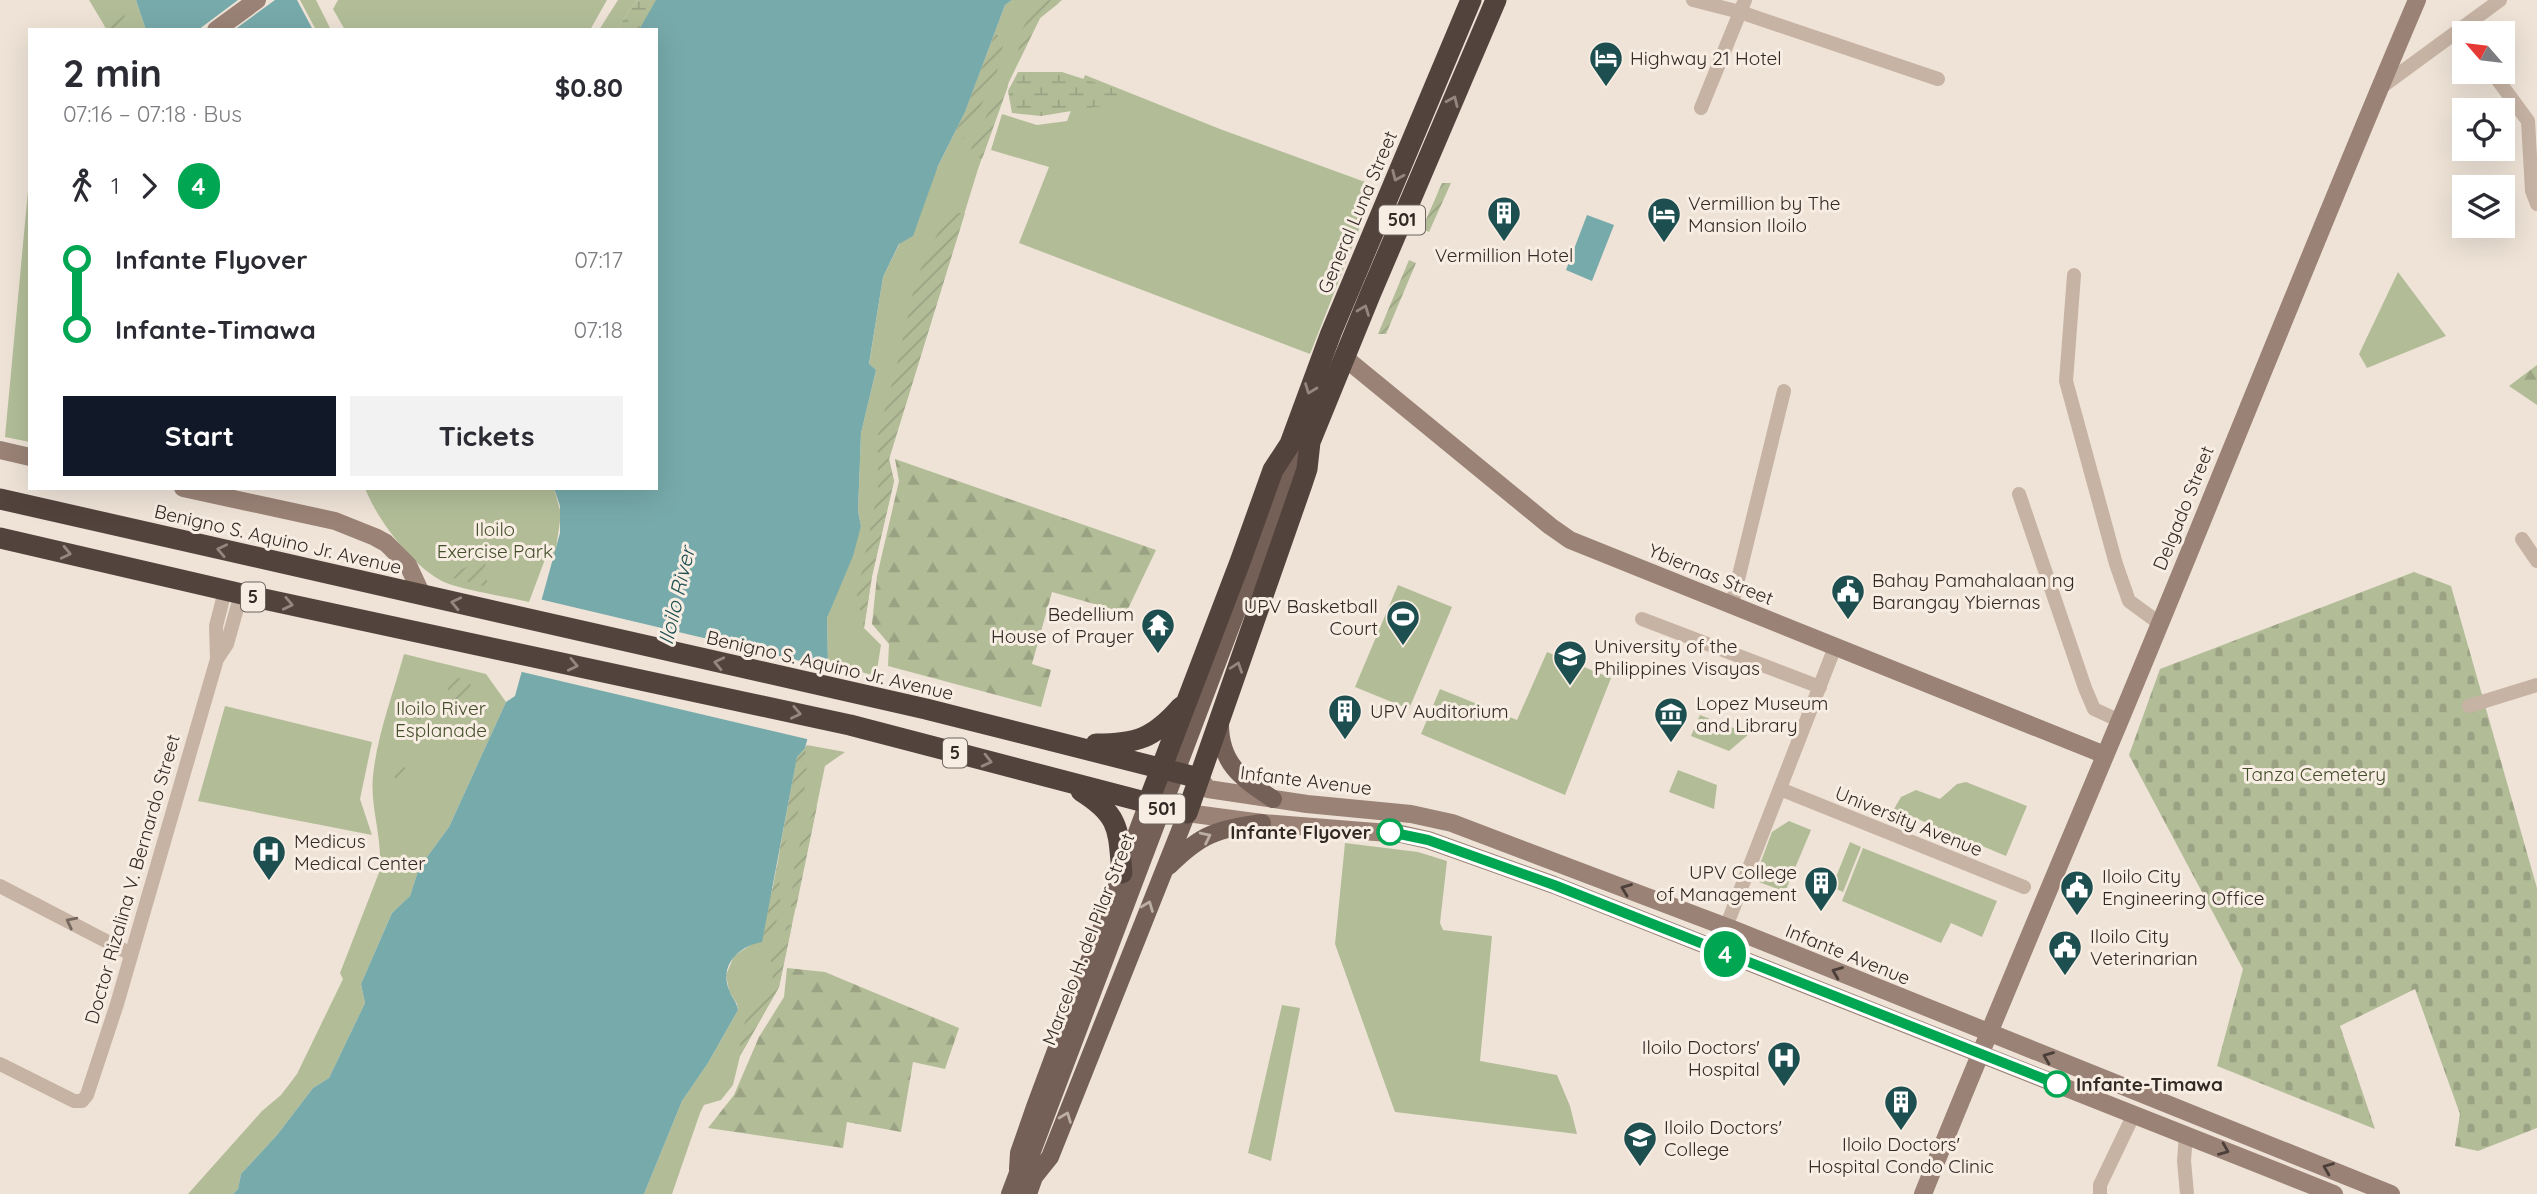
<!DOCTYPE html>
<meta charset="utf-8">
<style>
body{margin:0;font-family:Quicksand,sans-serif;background:#f2f2f3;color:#2b2b33;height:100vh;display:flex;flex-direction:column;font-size:26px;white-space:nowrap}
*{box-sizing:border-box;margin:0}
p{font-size:23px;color:#7c7c81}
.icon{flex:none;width:38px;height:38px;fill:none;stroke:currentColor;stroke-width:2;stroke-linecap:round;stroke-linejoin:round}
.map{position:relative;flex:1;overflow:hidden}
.drawer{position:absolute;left:28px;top:28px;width:630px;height:462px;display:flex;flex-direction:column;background:#fff;border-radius:0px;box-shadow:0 7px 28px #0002}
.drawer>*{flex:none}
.badge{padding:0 14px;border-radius:23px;font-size:24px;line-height:46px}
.needle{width:46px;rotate:298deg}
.tools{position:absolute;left:2452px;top:21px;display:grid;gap:14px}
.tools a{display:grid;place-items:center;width:63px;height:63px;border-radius:0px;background:#fff;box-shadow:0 7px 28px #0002;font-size:35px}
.map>.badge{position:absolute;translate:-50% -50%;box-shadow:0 0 0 4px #fff}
.legs{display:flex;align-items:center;gap:10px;height:77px;padding:0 35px;font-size:23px}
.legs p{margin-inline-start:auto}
.head{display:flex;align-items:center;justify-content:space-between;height:119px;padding:0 35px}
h1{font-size:38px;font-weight:700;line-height:52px}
.button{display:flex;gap:14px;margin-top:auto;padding:14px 35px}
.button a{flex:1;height:80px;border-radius:0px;background:#111827;color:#fff;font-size:28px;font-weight:700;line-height:80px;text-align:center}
.button a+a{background:#f2f2f3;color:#2b2b33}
ul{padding:0 35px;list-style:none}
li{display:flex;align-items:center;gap:24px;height:70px;font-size:26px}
li i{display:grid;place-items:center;width:10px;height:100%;margin:0 9px;background:currentColor}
li i::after{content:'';width:18px;height:18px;margin:-9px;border:5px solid;border-radius:50%;background:#fff}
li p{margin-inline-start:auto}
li:first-child i{background:linear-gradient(#0000 50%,currentColor 0)}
li:last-child i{background:linear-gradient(currentColor 50%,#0000 0)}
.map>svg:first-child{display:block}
</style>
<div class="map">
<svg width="2537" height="1194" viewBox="0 0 2537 1194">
<defs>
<pattern id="forest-firs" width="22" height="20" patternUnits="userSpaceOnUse" patternTransform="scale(1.75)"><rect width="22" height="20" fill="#b2bd98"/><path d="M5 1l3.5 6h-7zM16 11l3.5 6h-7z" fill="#9aa283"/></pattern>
<pattern id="wetland-marsh" width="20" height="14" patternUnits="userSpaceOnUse" patternTransform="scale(1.75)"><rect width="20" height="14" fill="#b2bd98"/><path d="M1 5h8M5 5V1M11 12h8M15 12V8" fill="none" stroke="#9aa283"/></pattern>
<pattern id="cemetery-stones" width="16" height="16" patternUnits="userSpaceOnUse" patternTransform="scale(1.75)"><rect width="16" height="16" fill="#b2bd98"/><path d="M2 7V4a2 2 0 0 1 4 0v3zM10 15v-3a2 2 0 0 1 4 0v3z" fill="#9aa283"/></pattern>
<pattern id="garden-furrows" width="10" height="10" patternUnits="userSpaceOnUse" patternTransform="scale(1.75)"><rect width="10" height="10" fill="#b2bd98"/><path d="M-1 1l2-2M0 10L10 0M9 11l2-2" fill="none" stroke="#9aa283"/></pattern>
</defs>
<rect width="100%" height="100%" fill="#efe3d7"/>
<g fill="#b2bd98">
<path d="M89,0H136L146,30H107Z"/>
<path d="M300,0H316L331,30H316Z"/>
<path d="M338,0H607L590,30H345L333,9Z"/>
<path d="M618,0H637L616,30H599Z"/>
<path d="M1012,0H1062L1040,18L1009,82L978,169L889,459L894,481L872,576L864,628L881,645L876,676L828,663L827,618L861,526L858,511L861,433L876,370L869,365L883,277L965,112L1005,5Z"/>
<path d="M1085,75L1220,129L1376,186L1310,354L1019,243L1049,167L991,150L1002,114L1037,125L1067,121Z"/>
<path d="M29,180H30V442L5,437Z"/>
<path d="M2398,272L2446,336L2367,368L2359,354Z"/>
<path d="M365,488H554L561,514L555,555L547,554L529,602C503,596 474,592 449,584C416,572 377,520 365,488Z"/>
<path d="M1398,585L1452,607L1409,709L1355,687Z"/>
<path d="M1547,652L1611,678L1565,795L1421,734L1440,689L1517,720Z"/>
<path d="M404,654L486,674L506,702L449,827L419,868L410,896L392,913L361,984L365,1003L329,1078L313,1088L277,1135L241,1174L238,1189L233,1194H188L262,1111L281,1095L297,1074L343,979L340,973L380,870L385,866L380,862C381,833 370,805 373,776C377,735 393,694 404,654Z"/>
<path d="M225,706L372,742L360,799L372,835L198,801Z"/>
<path d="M1700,715L1749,734L1729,751L1691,736Z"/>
<path d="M807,745L845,752L825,766L779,987L740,1056L733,1085L721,1100L704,1105L700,1113L672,1194H644L682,1101L708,1063L738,1010L737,1004L729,991L726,975L734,956L752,944L773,888L797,757Z"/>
<path d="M1678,770L1717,785L1714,809L1669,792Z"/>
<path d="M1966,782L2027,806L2006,856L1894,809L1901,797L1916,790L1940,799L1957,784Z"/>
<path d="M1789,821L1811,830L1785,892L1754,880L1772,832Z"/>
<path d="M1850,842L1861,847L1843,892L1832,887Z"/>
<path d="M1345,843L1418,852L1447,861L1440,923L1443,930L1492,936L1480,1061L1557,1075L1570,1106L1577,1134L1395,1112L1335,944Z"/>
<path d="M1863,848L1997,901L1982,937L1951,923L1941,943L1842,901Z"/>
<path d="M1282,1005L1300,1008L1271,1161L1248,1153Z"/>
</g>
<g fill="url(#forest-firs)">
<path d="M2537,365V405L2509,386Z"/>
<path d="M895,459L1156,550L1126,613L1052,592L1032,664L1051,670L1041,707L888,666L889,644L872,624L877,576L899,481Z"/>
<path d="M787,968L825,972L959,1028L945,1069L913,1062L901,1132L847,1122L843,1148L708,1128L734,1095L759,1037L784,997Z"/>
</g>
<g fill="url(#wetland-marsh)">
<path d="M637,0H684L656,30H616Z"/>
<path d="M1018,72H1062L1118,90L1114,104L1041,116L1012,113L1008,91Z"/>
</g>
<path fill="url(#cemetery-stones)" d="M2414,572L2451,586L2537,888V1128L2478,1151L2455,1146L2460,1114L2415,989L2340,1026L2375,1129L2217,1066L2243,969L2129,755L2160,669Z"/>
<g fill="url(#garden-furrows)">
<path d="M1049,0L1059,3L1040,18L1018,63C1018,35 1023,14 1049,0Z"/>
<path d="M125,15L129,30H107L104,25Z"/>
<path d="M995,33L1004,40L996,77L963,139L949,145L965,112Z"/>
<path d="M1002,86H1008L982,159L972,155L971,145Z"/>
<path d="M1442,183H1451L1429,232L1422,229Z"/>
<path d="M956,213H965L889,459L894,481L872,576L864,628L857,596L878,489V434L896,370L916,279L944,220Z"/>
<path d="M1409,260L1416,263L1386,334H1378Z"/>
<path d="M485,562L487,581L491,588L446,576L476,563Z"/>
<circle cx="460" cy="690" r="12"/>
<path d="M419,703C425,705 429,710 430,717L426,722L419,721L409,711L411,705Z"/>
<path d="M805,748C812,783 796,825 779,854L797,757Z"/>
<path d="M399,762L410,772L406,781L396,779L390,773L391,765Z"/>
<path d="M817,806L796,908L791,907C793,894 792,881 794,868C797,849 807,822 817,806Z"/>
<path d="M777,866C782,892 784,924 762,942Z"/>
<path d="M787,924L792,925L779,987L740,1056C739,1038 742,1024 752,1009C764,991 773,990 774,966L769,959L781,945Z"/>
</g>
<g fill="#77aaab">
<path d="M136,0H297L313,30H146Z"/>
<path d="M656,0H1012L1005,5L965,112L938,166L913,236L899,244L883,277L869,364L876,370L861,433L858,511L861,526L853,556L827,618L828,663L805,748L797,757L762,942C739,946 719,965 729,990C732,998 737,1002 738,1010L708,1063L682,1101L644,1194H233L238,1189L241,1174L277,1135L313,1088L329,1078L365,1003L361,984L392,913L410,896L419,868L449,827L506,702L515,696L560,533V506L554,488H656V30H639Z"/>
<path d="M1587,215L1614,225L1592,281L1566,270Z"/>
</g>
<g fill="#efe3d7">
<path d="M238,0H275L234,30H198Z"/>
<path d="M539,599L830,668L811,740L518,671Z"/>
</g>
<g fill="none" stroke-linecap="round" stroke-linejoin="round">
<g stroke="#c6b3a4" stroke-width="14">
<path d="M1693,0L1740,12L1938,79"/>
<path d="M2492,72L2528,121L2532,191L2537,204"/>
<path d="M2380,88L2500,0"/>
<path d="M1701,108L1745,0"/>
<path d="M2074,275L2066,381L2116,564L2129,601L2159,623"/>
<path d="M2019,494L2085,688L2094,709L2120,721"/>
<path d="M2522,539L2537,561"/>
<path d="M1732,604L1784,391"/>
<path d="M1642,619L1820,687"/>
<path d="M217,659L216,626L225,591"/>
<path d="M2469,706L2537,685"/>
<path d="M1780,789L2024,887"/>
<path d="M0,886L131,954"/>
<path d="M1726,927L1835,647"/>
<path d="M0,1064L74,1101H82L87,1095L117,1004L217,659L227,644L241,594"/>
<path d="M2186,1135L2184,1161L2187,1194"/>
<path d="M2100,1194V1185L2134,1114"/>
</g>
<g stroke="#9a8276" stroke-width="18">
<path d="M216,30L257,0"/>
<path d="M1345,358L1550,526L1570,540L2105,755"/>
<path d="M0,450L30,457"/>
<path d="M183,488L335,521L375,537L386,543L408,565L422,595"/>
<path d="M1199,778L1208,789L1307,804L1411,814L1452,823L1737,931L2391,1194"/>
<path d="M1187,813L1262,823L1401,834L1428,840L1554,885L2334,1194"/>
<path d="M1923,1194C1987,1035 2054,878 2120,720C2220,481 2315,239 2417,0"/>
</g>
<g stroke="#746057" stroke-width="18">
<path d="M1220,721C1219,763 1241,778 1273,799"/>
<path d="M1169,866C1202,833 1216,830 1262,823"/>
<path d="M1018,1169L1019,1153L1035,1107L1148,803"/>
<path d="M1010,1194L1018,1173L1031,1154L1292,465L1310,442"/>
<path d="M1028,1194L1034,1177L1050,1157L1187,813"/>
</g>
<g stroke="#53433d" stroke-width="21">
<path d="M0,499L926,709L1199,778"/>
<path d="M0,538L259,598L850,725L1187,813L1302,484L1307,469L1310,442L1370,295L1496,0"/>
<path d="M1096,744C1137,744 1154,738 1181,707"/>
<path d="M1081,791C1121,816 1118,830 1122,873"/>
<path d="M1148,803L1240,562L1273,470L1290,444L1331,333L1471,0"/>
</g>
</g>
<defs><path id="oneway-chevron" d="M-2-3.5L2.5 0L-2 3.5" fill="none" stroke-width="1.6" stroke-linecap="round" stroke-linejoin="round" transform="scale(1.75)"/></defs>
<g stroke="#95877f">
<use href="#oneway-chevron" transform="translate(1453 101) rotate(-66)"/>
<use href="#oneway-chevron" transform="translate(1397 176) rotate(113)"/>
<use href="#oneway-chevron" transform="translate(1364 310) rotate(-69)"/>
<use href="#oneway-chevron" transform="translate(1310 389) rotate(111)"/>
<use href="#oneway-chevron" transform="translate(222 550) rotate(-168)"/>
<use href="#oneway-chevron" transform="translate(66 553) rotate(13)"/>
<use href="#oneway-chevron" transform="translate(456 603) rotate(-167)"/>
<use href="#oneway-chevron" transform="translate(288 604) rotate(12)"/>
<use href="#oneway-chevron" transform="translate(719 663) rotate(-167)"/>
<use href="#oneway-chevron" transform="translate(573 665) rotate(12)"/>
<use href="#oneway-chevron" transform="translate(1237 667) rotate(-71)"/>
<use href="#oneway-chevron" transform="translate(796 713) rotate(12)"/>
<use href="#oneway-chevron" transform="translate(987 761) rotate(14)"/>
</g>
<g stroke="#bdaea4">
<use href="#oneway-chevron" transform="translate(1206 837) rotate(-26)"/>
<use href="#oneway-chevron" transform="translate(1148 906) rotate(-69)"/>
<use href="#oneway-chevron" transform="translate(1066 1117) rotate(-69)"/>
</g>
<g stroke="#4c3f39">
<use href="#oneway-chevron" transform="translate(1626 889) rotate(-159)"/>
<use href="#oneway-chevron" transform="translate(1837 972) rotate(-158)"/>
<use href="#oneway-chevron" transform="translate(2048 1057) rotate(-158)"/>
<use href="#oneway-chevron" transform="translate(2224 1150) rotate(22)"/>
<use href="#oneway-chevron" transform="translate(2328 1168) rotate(-158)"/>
</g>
<use stroke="#75675e" href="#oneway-chevron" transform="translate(71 922) rotate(-153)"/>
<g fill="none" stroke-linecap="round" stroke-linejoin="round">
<g stroke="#fff" stroke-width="16">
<path id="line-1" d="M1390,832L1428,840L1554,885L2057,1084"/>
</g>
<use href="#line-1" stroke="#00a651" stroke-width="10"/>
</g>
<defs>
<g id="hotel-pin" transform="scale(1.75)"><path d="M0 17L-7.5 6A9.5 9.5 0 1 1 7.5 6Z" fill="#1d4f51" stroke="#f8ede3"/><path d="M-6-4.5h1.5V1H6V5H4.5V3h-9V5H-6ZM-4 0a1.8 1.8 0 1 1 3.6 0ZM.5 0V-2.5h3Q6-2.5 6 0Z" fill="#fff"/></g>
<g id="building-pin" transform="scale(1.75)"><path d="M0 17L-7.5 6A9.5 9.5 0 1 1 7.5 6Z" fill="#1d4f51" stroke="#f8ede3"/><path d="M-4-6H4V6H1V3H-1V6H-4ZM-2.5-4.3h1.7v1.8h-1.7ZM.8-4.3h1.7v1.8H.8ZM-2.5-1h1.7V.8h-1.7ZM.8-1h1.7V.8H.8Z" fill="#fff"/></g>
<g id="civic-pin" transform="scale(1.75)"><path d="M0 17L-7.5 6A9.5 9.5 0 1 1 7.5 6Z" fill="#1d4f51" stroke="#f8ede3"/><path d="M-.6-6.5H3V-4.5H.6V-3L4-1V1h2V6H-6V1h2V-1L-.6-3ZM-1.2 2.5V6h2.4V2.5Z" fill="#fff"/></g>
<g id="stadium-pin" transform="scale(1.75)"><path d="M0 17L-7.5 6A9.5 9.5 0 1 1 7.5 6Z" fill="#1d4f51" stroke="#f8ede3"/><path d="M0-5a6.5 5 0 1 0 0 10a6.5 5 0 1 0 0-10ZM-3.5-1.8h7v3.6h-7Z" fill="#fff"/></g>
<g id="temple-pin" transform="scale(1.75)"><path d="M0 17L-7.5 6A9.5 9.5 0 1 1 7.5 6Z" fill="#1d4f51" stroke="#f8ede3"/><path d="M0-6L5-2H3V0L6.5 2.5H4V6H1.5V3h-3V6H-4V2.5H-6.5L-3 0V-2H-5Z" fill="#fff"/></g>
<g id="university-pin" transform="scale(1.75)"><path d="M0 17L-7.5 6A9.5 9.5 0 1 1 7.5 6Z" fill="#1d4f51" stroke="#f8ede3"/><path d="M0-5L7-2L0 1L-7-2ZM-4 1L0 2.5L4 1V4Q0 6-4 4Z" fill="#fff"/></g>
<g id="museum-pin" transform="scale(1.75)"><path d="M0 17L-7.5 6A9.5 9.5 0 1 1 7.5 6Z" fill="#1d4f51" stroke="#f8ede3"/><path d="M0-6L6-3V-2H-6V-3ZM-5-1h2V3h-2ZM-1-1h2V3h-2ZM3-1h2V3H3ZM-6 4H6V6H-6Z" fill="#fff"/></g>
<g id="hospital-pin" transform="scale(1.75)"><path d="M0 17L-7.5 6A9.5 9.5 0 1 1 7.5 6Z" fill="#1d4f51" stroke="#f8ede3"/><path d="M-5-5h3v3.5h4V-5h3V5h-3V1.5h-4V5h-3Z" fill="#fff"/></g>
</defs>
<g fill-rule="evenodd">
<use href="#hotel-pin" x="1606" y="58"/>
<use href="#building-pin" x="1504" y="213"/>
<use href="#hotel-pin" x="1664" y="214"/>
<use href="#civic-pin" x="1848" y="591"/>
<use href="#stadium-pin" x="1403" y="617"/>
<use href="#temple-pin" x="1158" y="625"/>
<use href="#university-pin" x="1570" y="657"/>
<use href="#building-pin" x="1345" y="711"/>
<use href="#museum-pin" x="1671" y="714"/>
<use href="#hospital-pin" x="269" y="852"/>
<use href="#building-pin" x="1821" y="883"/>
<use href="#civic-pin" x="2077" y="887"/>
<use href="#civic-pin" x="2065" y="947"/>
<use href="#hospital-pin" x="1784" y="1058"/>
<use href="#building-pin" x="1901" y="1102"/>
<use href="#university-pin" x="1640" y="1138"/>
</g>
<g fill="#fff" stroke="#00a651" stroke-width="3.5">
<circle cx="1390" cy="832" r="12"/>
<circle cx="2057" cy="1084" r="12"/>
</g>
<g text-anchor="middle" stroke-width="6" stroke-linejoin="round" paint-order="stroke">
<g fill="#f8ede3" stroke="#6d645e" stroke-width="2">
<rect x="1379" y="205.5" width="46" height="29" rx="5"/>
<rect x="241" y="582.5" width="24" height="29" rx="5"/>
<rect x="943" y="738.5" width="24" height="29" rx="5"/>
<rect x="1139" y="794.5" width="46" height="29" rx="5"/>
</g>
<g font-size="18" font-weight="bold" fill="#322925">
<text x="1402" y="226">501</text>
<text x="253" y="603">5</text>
<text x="955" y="759">5</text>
<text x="1162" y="815">501</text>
</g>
<g font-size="19" fill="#322925" stroke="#f8ede3" text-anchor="start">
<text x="1630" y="65">Highway 21 Hotel</text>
<text x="1688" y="210">Vermillion by The<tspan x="1688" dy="22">Mansion Iloilo</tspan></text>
<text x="1504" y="262" text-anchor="middle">Vermillion Hotel</text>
<text x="1872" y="587">Bahay Pamahalaan ng<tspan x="1872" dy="22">Barangay Ybiernas</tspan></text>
<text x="1378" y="613" text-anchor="end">UPV Basketball<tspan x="1378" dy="22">Court</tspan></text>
<text x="1134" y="621" text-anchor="end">Bedellium<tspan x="1134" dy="22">House of Prayer</tspan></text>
<text x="1594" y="653">University of the<tspan x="1594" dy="22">Philippines Visayas</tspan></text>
<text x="1696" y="710">Lopez Museum<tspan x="1696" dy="22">and Library</tspan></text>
<text x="1370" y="718">UPV Auditorium</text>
<text x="294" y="848">Medicus<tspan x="294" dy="22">Medical Center</tspan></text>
<text x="1797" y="879" text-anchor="end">UPV College<tspan x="1797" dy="22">of Management</tspan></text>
<text x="2102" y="883">Iloilo City<tspan x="2102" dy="22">Engineering Office</tspan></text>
<text x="2090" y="943">Iloilo City<tspan x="2090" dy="22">Veterinarian</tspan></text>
<text x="1760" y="1054" text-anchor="end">Iloilo Doctors'<tspan x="1760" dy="22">Hospital</tspan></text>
<text x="1664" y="1134">Iloilo Doctors'<tspan x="1664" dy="22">College</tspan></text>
<text x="1901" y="1151" text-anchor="middle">Iloilo Doctors'<tspan x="1901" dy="22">Hospital Condo Clinic</tspan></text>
</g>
<g font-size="19" fill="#322925" stroke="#f8ede3">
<text transform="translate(1357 212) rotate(-67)" y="7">General Luna Street</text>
<text transform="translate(2183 508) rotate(-68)" y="7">Delgado Street</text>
<text transform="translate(278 539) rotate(13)" y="7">Benigno S. Aquino Jr. Avenue</text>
<text transform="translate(1711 574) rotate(22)" y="7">Ybiernas Street</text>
<text transform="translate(830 665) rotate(13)" y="7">Benigno S. Aquino Jr. Avenue</text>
<text transform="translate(1306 780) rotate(7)" y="7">Infante Avenue</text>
<text transform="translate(1909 821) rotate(22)" y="7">University Avenue</text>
<text transform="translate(132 879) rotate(-74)" y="7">Doctor Rizalina V. Bernardo Street</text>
<text transform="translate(1088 939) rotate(-69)" y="7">Marcelo H. del Pilar Street</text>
<text transform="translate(1848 954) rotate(22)" y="7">Infante Avenue</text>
</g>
<g font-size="19" fill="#434f2a" stroke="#f8ede3">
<text x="495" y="536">Iloilo<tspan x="495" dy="22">Exercise Park</tspan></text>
<text x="441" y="715">Iloilo River<tspan x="441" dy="22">Esplanade</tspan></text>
<text x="2314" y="781">Tanza Cemetery</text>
</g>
<g font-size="19" font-weight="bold" fill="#322925" stroke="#f8ede3" text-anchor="end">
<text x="1371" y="839">Infante Flyover</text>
<text x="2076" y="1091" text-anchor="start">Infante-Timawa</text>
</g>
<g font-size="21" font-style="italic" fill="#1d4f51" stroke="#f8ede3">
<text transform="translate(677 596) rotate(-77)" y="7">Iloilo River</text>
</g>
</g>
</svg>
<div class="tools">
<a><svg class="needle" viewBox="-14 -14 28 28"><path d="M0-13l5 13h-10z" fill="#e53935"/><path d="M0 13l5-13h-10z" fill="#7c7c81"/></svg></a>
<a><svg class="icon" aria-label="locate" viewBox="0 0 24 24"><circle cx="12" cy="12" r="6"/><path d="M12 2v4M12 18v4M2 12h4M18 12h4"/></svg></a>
<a><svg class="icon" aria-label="layers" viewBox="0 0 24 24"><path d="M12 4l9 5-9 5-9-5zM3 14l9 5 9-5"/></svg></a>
</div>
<b class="badge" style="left:1725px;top:954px;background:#00a651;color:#fff">4</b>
<section class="drawer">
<div class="head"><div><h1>2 min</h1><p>07:16 – 07:18 · Bus</p></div><b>$0.80</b></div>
<div class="legs"><svg class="icon" aria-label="walk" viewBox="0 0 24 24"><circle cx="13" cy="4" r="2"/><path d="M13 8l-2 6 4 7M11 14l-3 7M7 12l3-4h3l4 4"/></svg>1<svg class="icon" aria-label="forward" viewBox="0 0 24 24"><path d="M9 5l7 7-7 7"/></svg><b class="badge" style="background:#00a651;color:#fff">4</b></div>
<ul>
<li><i style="color:#00a651"></i><b>Infante Flyover</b><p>07:17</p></li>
<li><i style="color:#00a651"></i><b>Infante-Timawa</b><p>07:18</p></li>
</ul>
<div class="button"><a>Start</a><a>Tickets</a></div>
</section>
</div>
